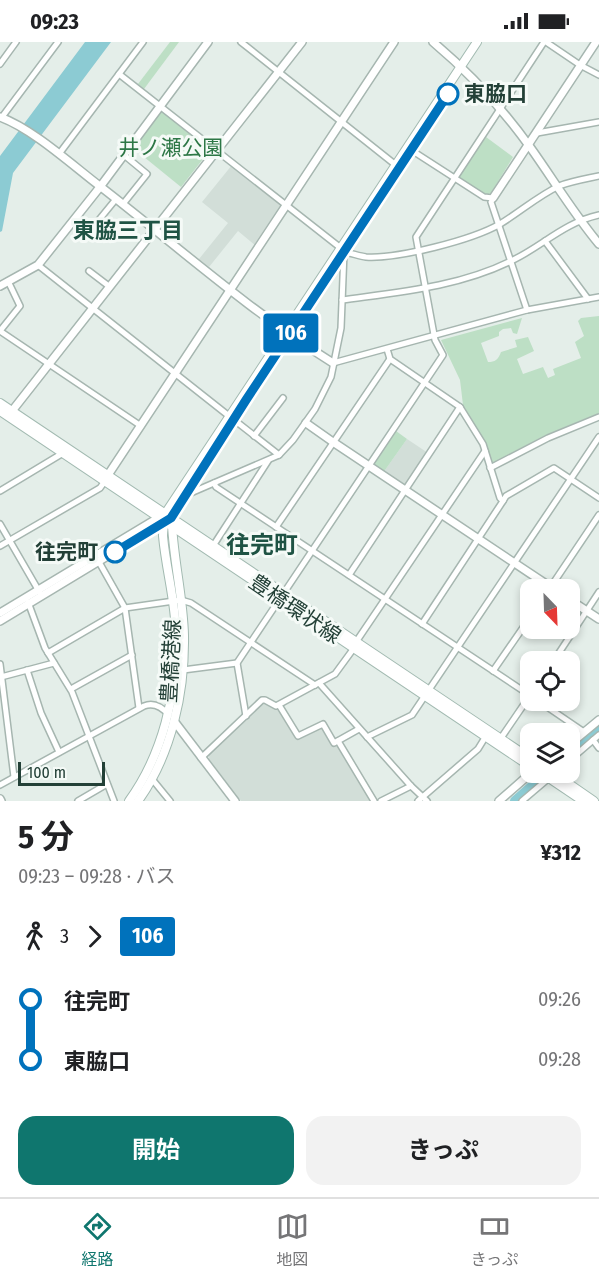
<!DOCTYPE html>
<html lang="ja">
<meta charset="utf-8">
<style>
body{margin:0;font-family:"Fira Sans Condensed","Noto Sans JP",sans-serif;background:#f2f2f2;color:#202124;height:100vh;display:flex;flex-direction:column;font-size:22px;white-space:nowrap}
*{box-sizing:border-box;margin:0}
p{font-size:20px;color:#757577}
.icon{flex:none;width:33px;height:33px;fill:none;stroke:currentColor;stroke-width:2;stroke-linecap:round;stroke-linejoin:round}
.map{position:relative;height:759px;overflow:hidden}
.sheet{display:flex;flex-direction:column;background:#fff;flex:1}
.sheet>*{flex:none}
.badge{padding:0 12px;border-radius:4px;font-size:21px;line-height:39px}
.needle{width:39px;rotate:157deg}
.tools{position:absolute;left:520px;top:537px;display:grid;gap:12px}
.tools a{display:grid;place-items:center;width:60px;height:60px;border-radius:12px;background:#fff;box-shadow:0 3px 9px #0003;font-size:30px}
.scale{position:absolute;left:18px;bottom:15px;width:87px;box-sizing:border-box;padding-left:6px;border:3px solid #234037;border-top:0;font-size:16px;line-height:21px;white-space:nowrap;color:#234037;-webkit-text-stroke:4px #f5faf7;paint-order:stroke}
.map>.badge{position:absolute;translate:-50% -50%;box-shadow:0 0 0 3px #fff}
.legs{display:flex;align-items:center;gap:9px;height:66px;padding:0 18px;font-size:20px}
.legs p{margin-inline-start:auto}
.head{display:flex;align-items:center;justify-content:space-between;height:102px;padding:0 18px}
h1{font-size:33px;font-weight:700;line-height:45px}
.button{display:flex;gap:12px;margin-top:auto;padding:12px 18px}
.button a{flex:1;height:69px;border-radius:18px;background:#0f766e;color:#fff;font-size:24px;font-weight:700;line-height:69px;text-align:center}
.button a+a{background:#f2f2f2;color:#202124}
ul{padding:0 18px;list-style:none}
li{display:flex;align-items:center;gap:21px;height:60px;font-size:22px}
li i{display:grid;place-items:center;width:9px;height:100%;margin:0 8px;background:currentColor}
li i::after{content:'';width:15px;height:15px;margin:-8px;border:4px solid;border-radius:50%;background:#fff}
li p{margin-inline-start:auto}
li:first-child i{background:linear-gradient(#0000 50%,currentColor 0)}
li:last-child i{background:linear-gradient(currentColor 50%,#0000 0)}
.status{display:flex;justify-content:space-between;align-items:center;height:42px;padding:0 30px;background:#fff;direction:ltr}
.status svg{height:16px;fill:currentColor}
.dock{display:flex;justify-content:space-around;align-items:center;height:84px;border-top:2px solid #e0e0e0;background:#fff;font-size:16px;color:#757577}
.dock a{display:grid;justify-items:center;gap:3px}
.dock .active{color:#0f766e}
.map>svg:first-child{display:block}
</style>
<div class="status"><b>09:23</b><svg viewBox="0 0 49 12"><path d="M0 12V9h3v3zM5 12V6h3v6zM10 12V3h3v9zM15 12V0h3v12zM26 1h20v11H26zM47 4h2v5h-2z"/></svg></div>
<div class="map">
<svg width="599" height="759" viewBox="0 0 599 759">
<rect width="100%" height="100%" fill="#e4eee9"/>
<g fill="#d2ded8">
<path d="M232,123L281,163V166L256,204L238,189L209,225L199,217L228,181L202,160Z"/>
<path d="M407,397L428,411L405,444L383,431Z"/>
<path d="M262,661H266L280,669L298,697L322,684L336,702L370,759H241L209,717V712Z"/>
</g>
<g fill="#bddfc5">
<path d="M170,0H179L144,47L138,42Z"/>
<path d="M162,69L210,108L181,145L133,106L159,70Z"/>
<path d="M486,95L513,115L491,151L486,153L458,135Z"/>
<path d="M599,274V371L546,393L492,421L486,402L463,363L460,338L441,298L522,276L517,292L513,291L511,286L503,287L499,290V294L481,301L488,320C495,320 498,318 501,310L517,305L515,298L528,295L534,309L517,317L523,332L543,325L548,336L555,333L553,327L581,316L575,300L584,294L578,279L581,276Z"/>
<path d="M396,389L407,397L383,431L373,423Z"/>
</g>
<path fill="#8ccbd3" d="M85,0H111L13,131L2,189L0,190V114Z"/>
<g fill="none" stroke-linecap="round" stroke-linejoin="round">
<g stroke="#8ccbd3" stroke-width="10">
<path d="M570,712L599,687"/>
<path d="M515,759L548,730"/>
</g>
<g stroke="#a6b6b0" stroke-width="8">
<g id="minor">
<path d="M241,0L397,124"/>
<path d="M546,0L580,23L599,33"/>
<path d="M0,22L16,0"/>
<path d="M119,32L342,207"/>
<path d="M2,75L58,0"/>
<path d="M537,91L599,80"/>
<path d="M408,106L484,155L493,156L491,160L527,268"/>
<path d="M59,112L143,0"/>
<path d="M123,162L147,132L124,113"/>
<path d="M74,178L89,190L116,157"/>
<path d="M545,199L588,257"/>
<path d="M38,223L229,374"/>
<path d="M89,229L110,245"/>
<path d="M342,258C399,250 458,245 511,219C543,204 563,181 599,173"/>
<path d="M0,289L141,384"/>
<path d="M0,289L20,264L8,239"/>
<path d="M387,307L390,317L460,365L483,402L500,456L503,459L422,582"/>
<path d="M333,321L527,268L599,255"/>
<path d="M233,377L279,413"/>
<path d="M254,394L283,356"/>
<path d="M490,426L548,396L599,375"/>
<path d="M214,441L216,445L531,654"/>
<path d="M0,449L63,411"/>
<path d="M186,453L279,413L293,398L315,367L331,335L341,286L344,210C351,211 359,214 366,215C398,217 472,198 500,182C520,170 538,154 559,144C572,139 585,137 599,134"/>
<path d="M503,459L506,454L554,426L599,456"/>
<path d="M0,482L40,551"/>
<path d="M276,485L390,317"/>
<path d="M0,504L100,446L105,439"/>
<path d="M213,504L268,419"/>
<path d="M99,520L125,566L139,666"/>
<path d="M349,533L460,365"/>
<path d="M550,546L599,473"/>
<path d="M28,560L45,606L72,650L114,759"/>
<path d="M356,600L485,409"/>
<path d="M48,611L125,566L181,558L191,561L315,643"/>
<path d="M553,620L599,550"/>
<path d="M237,621L246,674"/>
<path d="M0,622L14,735"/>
<path d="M27,628L41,671L59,710"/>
<path d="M183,628L237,621L443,313L435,298L416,195L544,0"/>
<path d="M493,629L531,574"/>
<path d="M1,635L54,621"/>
<path d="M319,641L411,744L427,759"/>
<path d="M71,647L132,613"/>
<path d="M537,658L584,690"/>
<path d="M279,663L298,694L323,682L334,701L359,687"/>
<path d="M367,695L412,673L599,395"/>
<path d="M501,696L531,652"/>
<path d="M593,698L599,706"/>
<path d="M338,699L374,759"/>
<path d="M201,716L262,658H265L276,664L335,632L354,606"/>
<path d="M570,718L599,693"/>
<path d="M152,737L170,759"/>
<path d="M0,743L144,664C154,660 162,665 169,673"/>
<path d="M78,759L107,742"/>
<path d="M381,759L411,744"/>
<path d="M418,759L478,707L486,694"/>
<path d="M522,759L549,736"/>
</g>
</g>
<g stroke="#a6b6b0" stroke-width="10">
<g id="tertiary">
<path d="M433,0C470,31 502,66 530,105C553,137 573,171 599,202"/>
<path d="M0,75C33,87 72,123 101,145C177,204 251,270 333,321"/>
<path d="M493,156L596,0"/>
<path d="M0,244L38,223L100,145L208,0"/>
<path d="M12,369L302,0"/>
<path d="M306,381L333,400L555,548"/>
<path d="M108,433L394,0"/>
<path d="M570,558L599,577"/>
<path d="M0,571L163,473"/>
<path d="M0,579L167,478"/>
<path d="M174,679L235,759"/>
<path d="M570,702L599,678"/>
<path d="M0,757L1,759"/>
<path d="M499,759L532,730"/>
</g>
</g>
<g stroke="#a2bab1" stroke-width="10">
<g id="secondary">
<path d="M393,135L420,95"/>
<path d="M268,326L332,228"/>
<path d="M0,361L531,717"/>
<path d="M0,369L531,725"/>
<path d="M171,476L220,398"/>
<path d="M540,730L583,759"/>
<path d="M552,730L594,759"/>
<path d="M129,759C163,712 177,652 176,594C176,561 166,528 163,494C163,487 165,479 165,472L477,0"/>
<path d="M138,759C172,712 185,649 184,593C183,556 174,520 172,483"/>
</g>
</g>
<use href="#minor" stroke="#fff" stroke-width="5"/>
<use href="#tertiary" stroke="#fff" stroke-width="7"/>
<use href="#secondary" stroke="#fff" stroke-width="8"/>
</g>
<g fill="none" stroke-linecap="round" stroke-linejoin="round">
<g stroke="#fff" stroke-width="14">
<path id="line-1" d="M115,510L171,476L246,358L448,52"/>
</g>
<use href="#line-1" stroke="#0072bc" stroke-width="9"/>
</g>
<g fill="#fff" stroke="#0072bc" stroke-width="3">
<circle cx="448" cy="52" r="10"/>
<circle cx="115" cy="510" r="10"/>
</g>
<g text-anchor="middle" stroke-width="6" stroke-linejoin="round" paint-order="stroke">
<g font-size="21" font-weight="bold" fill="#234037" stroke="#f5faf7" text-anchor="start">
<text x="464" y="59">東脇口</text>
<text x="98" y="517" text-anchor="end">往完町</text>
</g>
<g font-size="21" fill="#2d7746" stroke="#f5faf7">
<text x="171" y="113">井ノ瀬公園</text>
</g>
<g font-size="21" fill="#234037" stroke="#f5faf7">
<text transform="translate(295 567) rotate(34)" y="7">豊橋環状線</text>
<text transform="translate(171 619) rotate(-87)" y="7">豊橋港線</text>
</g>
<g font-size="22" font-weight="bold" fill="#1f5344" stroke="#f5faf7">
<text x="128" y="196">東脇三丁目</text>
</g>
<g font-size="24" font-weight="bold" fill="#1f5344" stroke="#f5faf7">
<text x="262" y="511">往完町</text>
</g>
</g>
</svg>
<div class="tools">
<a><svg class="needle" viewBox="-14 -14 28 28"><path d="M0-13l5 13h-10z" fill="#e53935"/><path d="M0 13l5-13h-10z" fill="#757577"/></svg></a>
<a><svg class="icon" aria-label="locate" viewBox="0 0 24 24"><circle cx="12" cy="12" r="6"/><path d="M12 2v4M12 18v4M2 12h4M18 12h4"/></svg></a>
<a><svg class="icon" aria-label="layers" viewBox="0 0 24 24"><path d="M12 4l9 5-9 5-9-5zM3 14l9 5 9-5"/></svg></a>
</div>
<div class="scale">100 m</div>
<b class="badge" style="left:291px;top:291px;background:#0072bc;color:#fff">106</b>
</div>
<section class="sheet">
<div class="head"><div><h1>5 分</h1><p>09:23 – 09:28 · バス</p></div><b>¥312</b></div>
<div class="legs"><svg class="icon" aria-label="walk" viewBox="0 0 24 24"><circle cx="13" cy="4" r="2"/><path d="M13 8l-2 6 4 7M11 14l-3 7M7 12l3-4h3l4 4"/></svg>3<svg class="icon" aria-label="forward" viewBox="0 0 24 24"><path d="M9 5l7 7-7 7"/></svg><b class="badge" style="background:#0072bc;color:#fff">106</b></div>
<ul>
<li><i style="color:#0072bc"></i><b>往完町</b><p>09:26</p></li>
<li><i style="color:#0072bc"></i><b>東脇口</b><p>09:28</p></li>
</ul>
<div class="button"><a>開始</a><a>きっぷ</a></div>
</section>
<nav class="dock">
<a class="active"><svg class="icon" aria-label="directions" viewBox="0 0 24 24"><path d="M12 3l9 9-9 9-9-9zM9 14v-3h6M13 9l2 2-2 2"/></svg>経路</a>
<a><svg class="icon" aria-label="map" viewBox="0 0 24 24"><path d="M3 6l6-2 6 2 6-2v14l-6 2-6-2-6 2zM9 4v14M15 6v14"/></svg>地図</a>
<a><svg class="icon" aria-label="tickets" viewBox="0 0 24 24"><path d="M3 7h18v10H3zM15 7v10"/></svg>きっぷ</a>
</nav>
